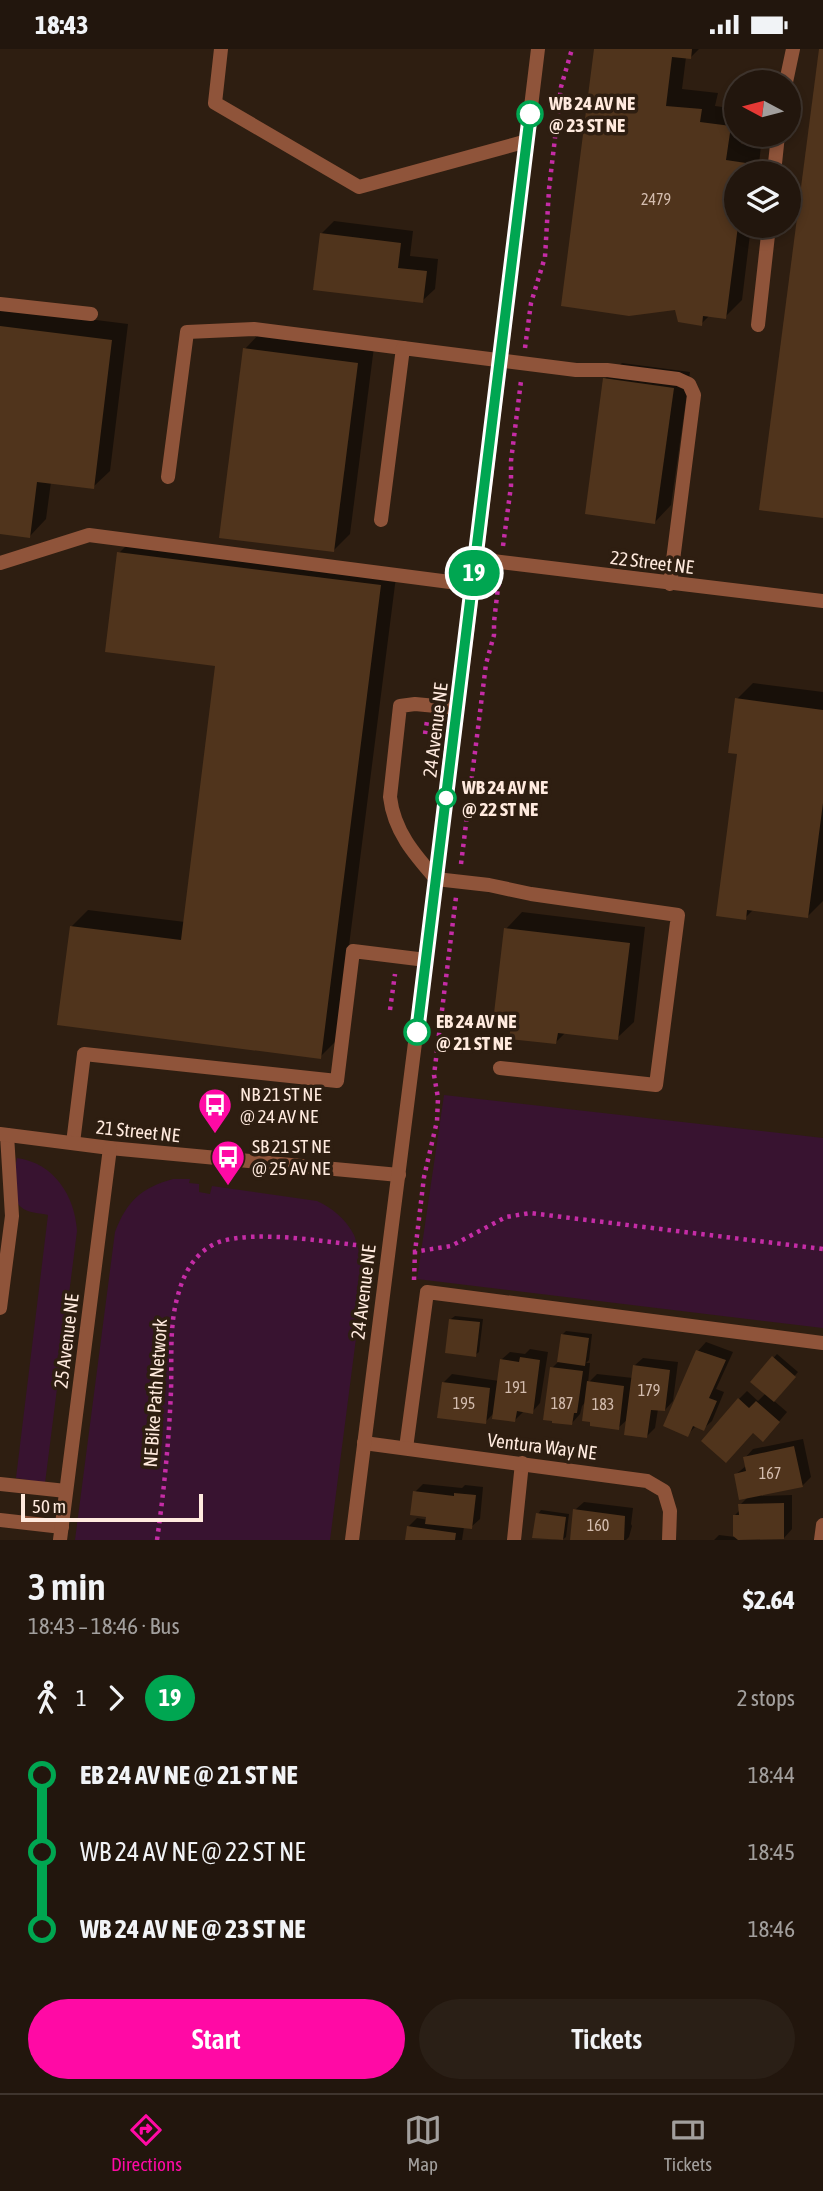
<!DOCTYPE html>
<meta charset="utf-8">
<style>
body{margin:0;font-family:"Asap Condensed",sans-serif;background:#2a1f16;color:#f1f3f6;height:100vh;display:flex;flex-direction:column;font-size:26px;white-space:nowrap}
*{box-sizing:border-box;margin:0}
p{font-size:23px;color:#a29f9d}
.icon{flex:none;width:38px;height:38px;fill:none;stroke:currentColor;stroke-width:2;stroke-linecap:round;stroke-linejoin:round}
.map{position:relative;height:1491px;overflow:hidden}
.panel{display:flex;flex-direction:column;background:#22160d;flex:1}
.panel>*{flex:none}
.badge{padding:0 14px;border-radius:23px;font-size:24px;line-height:46px}
.needle{width:46px;rotate:277deg}
.fabs{position:absolute;left:724px;top:21px;display:grid;gap:14px}
.fabs a{display:grid;place-items:center;width:77px;height:77px;border-radius:50%;background:#22160d;box-shadow:0 4px 10px #0003,0 0 0 2px #3f352e;font-size:35px}
.scale{position:absolute;left:21px;bottom:18px;width:182px;box-sizing:border-box;padding-left:7px;border:4px solid #ffeade;border-top:0;font-size:19px;line-height:24px;white-space:nowrap;color:#ffeade;-webkit-text-stroke:5px #2e1e11;paint-order:stroke}
.map>.badge{position:absolute;translate:-50% -50%;box-shadow:0 0 0 4px #fff}
.legs{display:flex;align-items:center;gap:10px;height:77px;padding:0 28px;font-size:23px}
.legs p{margin-inline-start:auto}
.overview{display:flex;align-items:center;justify-content:space-between;height:119px;padding:0 28px}
h1{font-size:38px;font-weight:600;line-height:52px}
.button{display:flex;gap:14px;margin-top:auto;padding:14px 28px}
.button a{flex:1;height:80px;border-radius:42px;background:#ff0aa5;color:#fff;font-size:28px;font-weight:600;line-height:80px;text-align:center}
.button a+a{background:#2a1f16;color:#f1f3f6}
ul{padding:0 28px;list-style:none}
li{display:flex;align-items:center;gap:24px;height:77px;font-size:26px}
li i{display:grid;place-items:center;width:10px;height:100%;margin:0 9px;background:currentColor}
li i::after{content:'';width:18px;height:18px;margin:-9px;border:5px solid;border-radius:50%;background:#22160d}
li p{margin-inline-start:auto}
li:first-child i{background:linear-gradient(#0000 50%,currentColor 0)}
li:last-child i{background:linear-gradient(currentColor 50%,#0000 0)}
.status{display:flex;justify-content:space-between;align-items:center;height:49px;padding:0 35px;background:#22160d;direction:ltr}
.status svg{height:19px;fill:currentColor}
.tabs{display:flex;justify-content:space-around;align-items:center;height:98px;border-top:2px solid #3f352e;background:#22160d;font-size:19px;color:#a29f9d}
.tabs a{display:grid;justify-items:center;gap:4px}
.tabs .selected{color:#ff0aa5}
.map>svg:first-child{display:block}
</style>
<div class="status"><b>18:43</b><svg viewBox="0 0 49 12"><path d="M0 12V9h3v3zM5 12V6h3v6zM10 12V3h3v9zM15 12V0h3v12zM26 1h20v11H26zM47 4h2v5h-2z"/></svg></div>
<div class="map">
<svg width="823" height="1491" viewBox="0 0 823 1491">
<rect width="100%" height="100%" fill="#2e1e11"/>
<g fill="#381330">
<path d="M444,1046L823,1089V1279L417,1230Z"/>
<path d="M17,1109C54,1114 75,1147 77,1182L45,1434L16,1429L48,1166C40,1164 27,1164 21,1158C8,1147 14,1123 17,1109Z"/>
<path d="M173,1130H190L189,1134L199,1135V1143L210,1145L212,1137L317,1152C332,1159 346,1170 354,1186C357,1193 356,1200 363,1205L364,1227L330,1491H75L115,1183C127,1152 141,1139 173,1130Z"/>
</g>
<g fill="#0007">
<path d="M596,0H699L690,9L686,8L682,40L718,44L715,57L737,60V86H743L741,95L761,97L758,124H737V177H751L742,251L725,268L710,266L701,275Z"/>
<path d="M334,172L413,182L410,207L438,210L435,240L422,252L321,185Z"/>
<path d="M0,259L128,275L110,422L93,438L51,433L46,470L30,487L0,483Z"/>
<path d="M261,283L374,298L350,485L334,501L245,300Z"/>
<path d="M622,314L690,323L671,456L655,473L605,330Z"/>
<path d="M136,487L397,520L337,991L320,1008L71,878L88,861L185,873L217,615L119,504Z"/>
<path d="M753,634L823,643V852L807,868L753,861L745,869L737,650Z"/>
<path d="M522,863L645,878L634,973L617,989L566,983L556,993L506,880Z"/>
<path d="M455,1267L483,1270L479,1303L475,1306L451,1270Z"/>
<path d="M566,1282L592,1285L589,1311L586,1314H590L588,1334L597,1325L633,1329L634,1317L643,1309L678,1313L673,1352L665,1361L658,1360L655,1379L647,1387L628,1370L618,1379L586,1352L582,1357L580,1365L572,1374L552,1319L559,1312L562,1286Z"/>
<path d="M706,1293L733,1303L716,1340L724,1343L712,1372L703,1380L696,1377L687,1386L698,1302Z"/>
<path d="M530,1300L548,1303L540,1354L532,1363L524,1362L515,1371L494,1364L485,1373L443,1334L452,1325L499,1332L501,1311L510,1303L525,1305Z"/>
<path d="M777,1305L798,1323L773,1351L787,1363L771,1382L739,1350L747,1342L758,1352L766,1344L752,1333Z"/>
<path d="M803,1390L811,1428L802,1437L761,1445L762,1447L792,1446V1480L784,1489H760V1491H714L719,1486L735,1488L734,1467L740,1461V1456L748,1448L735,1426L746,1417L745,1409L753,1400Z"/>
<path d="M423,1435L462,1439L465,1436L483,1438L480,1470L471,1478H464L462,1491H406L408,1478L417,1469L428,1471L415,1443Z"/>
<path d="M584,1453L633,1459L631,1475L632,1477L629,1488L626,1491H575V1461Z"/>
<path d="M541,1461L569,1465L566,1488L562,1491L534,1488L538,1465Z"/>
</g>
<g fill="#50341c">
<path d="M594,0H692L691,10L672,8L666,57L702,60L700,73L731,77L726,111L746,114L744,124H737L738,177L726,270L703,267L702,277L678,273L675,261L629,267L561,257Z"/>
<path d="M819,0H823V469L759,461Z"/>
<path d="M320,184L401,194L398,219L427,222L423,254L313,241Z"/>
<path d="M0,277L112,291L94,440L37,433L30,489L0,485Z"/>
<path d="M243,299L358,314L334,503L219,489Z"/>
<path d="M603,329L674,339L655,475L585,465Z"/>
<path d="M117,503L381,536L321,1010L57,976L70,877L181,891L215,617L105,603Z"/>
<path d="M735,649L823,661V754L808,869L747,861L746,871L716,867L737,705L728,704Z"/>
<path d="M504,879L630,894L618,991L558,984L556,995L509,990L511,976L493,973Z"/>
<path d="M449,1270L480,1273L476,1308L445,1304Z"/>
<path d="M561,1285L589,1289L585,1317L557,1313Z"/>
<path d="M696,1301L726,1311L709,1349L717,1352L704,1382L693,1377L688,1388L663,1377Z"/>
<path d="M772,1307L796,1328L774,1353L750,1333Z"/>
<path d="M520,1308L540,1311L533,1365L517,1362L515,1373L492,1370L500,1310L519,1313Z"/>
<path d="M633,1316L670,1321L665,1362L651,1361L647,1389L624,1386Z"/>
<path d="M550,1318L583,1322L577,1364H574L572,1376L552,1374V1372L543,1371Z"/>
<path d="M587,1332L624,1337L619,1381L590,1377V1373L582,1372Z"/>
<path d="M442,1333L490,1339L486,1375L437,1369Z"/>
<path d="M738,1349L749,1359L756,1352L780,1373L763,1393L753,1384L726,1414L701,1392Z"/>
<path d="M794,1397L803,1438L739,1451L734,1425L746,1422L743,1408Z"/>
<path d="M413,1442L454,1447V1444L476,1446L472,1480L425,1475L426,1468L410,1466Z"/>
<path d="M784,1454V1490L738,1491L733,1487V1466H739L738,1455Z"/>
<path d="M573,1460L625,1467L624,1491H570Z"/>
<path d="M536,1464L566,1468L563,1491L532,1489Z"/>
<path d="M407,1477L456,1484L455,1491H405Z"/>
</g>
<g fill="none" stroke-linecap="round" stroke-linejoin="round">
<g stroke="#c52ca6" stroke-width="4.5" stroke-dasharray="3.5 5" stroke-linecap="butt">
<path d="M525,299L531,254L545,208L549,140L561,38L572,0"/>
<path d="M503,497L511,437V412L521,332"/>
<path d="M425,685L427,672"/>
<path d="M461,815L486,615L494,586V573L499,530"/>
<path d="M390,961L395,925"/>
<path d="M413,1203L451,1197L506,1168L530,1164L823,1200"/>
<path d="M414,1231L415,1203L424,1128L437,1072L438,1049L434,1026L456,848"/>
<path d="M157,1491C164,1442 169,1391 171,1342C172,1310 169,1276 178,1246C184,1223 196,1202 219,1193C258,1180 332,1194 373,1198"/>
</g>
<g stroke="#8f543a" stroke-width="14">
<path d="M221,0L215,54L359,138L527,92"/>
<path d="M786,33L793,0"/>
<path d="M774,124L778,86"/>
<path d="M0,255L91,265"/>
<path d="M758,276L769,177"/>
<path d="M168,428L187,283L254,280L403,299"/>
<path d="M381,471L403,299L576,321H607L678,330L689,335L694,346L670,535"/>
<path d="M0,514L89,486L473,536"/>
<path d="M457,659L415,655L400,657L390,748C394,782 414,805 436,830L489,836L531,845L678,866L656,1036L500,1019"/>
<path d="M73,1094L84,1005L337,1032L353,902L426,911"/>
<path d="M0,1259L12,1167L7,1086"/>
<path d="M406,1399L427,1243L823,1294"/>
<path d="M0,1435L66,1442"/>
<path d="M0,1471L62,1478"/>
<path d="M514,1491L522,1414"/>
<path d="M821,1491L823,1476"/>
</g>
<g stroke="#8f543a" stroke-width="14">
<path d="M476,510L823,552"/>
<path d="M0,1085L110,1099L399,1126"/>
<path d="M364,1394L647,1432L664,1442L670,1462L669,1491"/>
<path d="M60,1491L110,1099"/>
<path d="M352,1491L473,536L538,0"/>
</g>
</g>
<g fill="none" stroke-linecap="round" stroke-linejoin="round">
<g stroke="#fff" stroke-width="16">
<path id="line-1" d="M417,983L530,65"/>
</g>
<use href="#line-1" stroke="#00a651" stroke-width="10"/>
</g>
<defs>
<g id="bus-pin" transform="scale(1.75)"><path d="M0 17L-7.5 6A9.5 9.5 0 1 1 7.5 6Z" fill="#ff0aa5" stroke="#2e1e11"/><path d="M-5-6H5V4H4V6H2V4H-2V6H-4V4H-5ZM-3.5-4V0h7V-4ZM-3.5 1.2v1.5H-2V1.2ZM2 1.2v1.5H3.5V1.2Z" fill="#fff"/></g>
</defs>
<g fill-rule="evenodd">
<use href="#bus-pin" x="215" y="1056"/>
<use href="#bus-pin" x="228" y="1108"/>
</g>
<g fill="#fff" stroke="#00a651" stroke-width="3.5">
<circle cx="530" cy="65" r="12"/>
<circle cx="446" cy="749" r="9"/>
<circle cx="417" cy="983" r="12"/>
</g>
<g text-anchor="middle" stroke-width="7" stroke-linejoin="round" paint-order="stroke">
<g font-size="16" fill="#d3bcae">
<text x="656" y="156">2479</text>
<text x="516" y="1344">191</text>
<text x="649" y="1347">179</text>
<text x="464" y="1360">195</text>
<text x="562" y="1360">187</text>
<text x="603" y="1361">183</text>
<text x="770" y="1430">167</text>
<text x="598" y="1482">160</text>
</g>
<g font-size="19" font-weight="bold" fill="#ffeade" stroke="#2e1e11" text-anchor="start">
<text x="549" y="61">WB 24 AV NE<tspan x="549" dy="22">@ 23 ST NE</tspan></text>
<text x="462" y="745">WB 24 AV NE<tspan x="462" dy="22">@ 22 ST NE</tspan></text>
<text x="436" y="979">EB 24 AV NE<tspan x="436" dy="22">@ 21 ST NE</tspan></text>
</g>
<g font-size="19" fill="#ffeade" stroke="#2e1e11">
<text transform="translate(652 513) rotate(7)" y="7">22 Street NE</text>
<text transform="translate(435 681) rotate(-83)" y="7">24 Avenue NE</text>
<text transform="translate(138 1082) rotate(6)" y="7">21 Street NE</text>
<text transform="translate(363 1243) rotate(-83)" y="7">24 Avenue NE</text>
<text transform="translate(66 1292) rotate(-83)" y="7">25 Avenue NE</text>
<text transform="translate(155 1344) rotate(-86)" y="7">NE Bike Path Network</text>
<text transform="translate(542 1397) rotate(7)" y="7">Ventura Way NE</text>
</g>
<g font-size="19" fill="#ffeade" stroke="#2e1e11" text-anchor="start">
<text x="240" y="1052">NB 21 ST NE<tspan x="240" dy="22">@ 24 AV NE</tspan></text>
<text x="252" y="1104">SB 21 ST NE<tspan x="252" dy="22">@ 25 AV NE</tspan></text>
</g>
</g>
</svg>
<div class="fabs">
<a><svg class="needle" viewBox="-14 -14 28 28"><path d="M0-13l5 13h-10z" fill="#e53935"/><path d="M0 13l5-13h-10z" fill="#a29f9d"/></svg></a>
<a><svg class="icon" aria-label="layers" viewBox="0 0 24 24"><path d="M12 4l9 5-9 5-9-5zM3 14l9 5 9-5"/></svg></a>
</div>
<div class="scale">50 m</div>
<b class="badge" style="left:474px;top:524px;background:#00a651;color:#fff">19</b>
</div>
<section class="panel">
<div class="overview"><div><h1>3 min</h1><p>18:43 – 18:46 · Bus</p></div><b>$2.64</b></div>
<div class="legs"><svg class="icon" aria-label="walk" viewBox="0 0 24 24"><circle cx="13" cy="4" r="2"/><path d="M13 8l-2 6 4 7M11 14l-3 7M7 12l3-4h3l4 4"/></svg>1<svg class="icon" aria-label="forward" viewBox="0 0 24 24"><path d="M9 5l7 7-7 7"/></svg><b class="badge" style="background:#00a651;color:#fff">19</b><p>2 stops</p></div>
<ul>
<li><i style="color:#00a651"></i><b>EB 24 AV NE @ 21 ST NE</b><p>18:44</p></li>
<li><i style="color:#00a651"></i><span>WB 24 AV NE @ 22 ST NE</span><p>18:45</p></li>
<li><i style="color:#00a651"></i><b>WB 24 AV NE @ 23 ST NE</b><p>18:46</p></li>
</ul>
<div class="button"><a>Start</a><a>Tickets</a></div>
</section>
<nav class="tabs">
<a class="selected"><svg class="icon" aria-label="directions" viewBox="0 0 24 24"><path d="M12 3l9 9-9 9-9-9zM9 14v-3h6M13 9l2 2-2 2"/></svg>Directions</a>
<a><svg class="icon" aria-label="map" viewBox="0 0 24 24"><path d="M3 6l6-2 6 2 6-2v14l-6 2-6-2-6 2zM9 4v14M15 6v14"/></svg>Map</a>
<a><svg class="icon" aria-label="tickets" viewBox="0 0 24 24"><path d="M3 7h18v10H3zM15 7v10"/></svg>Tickets</a>
</nav>
